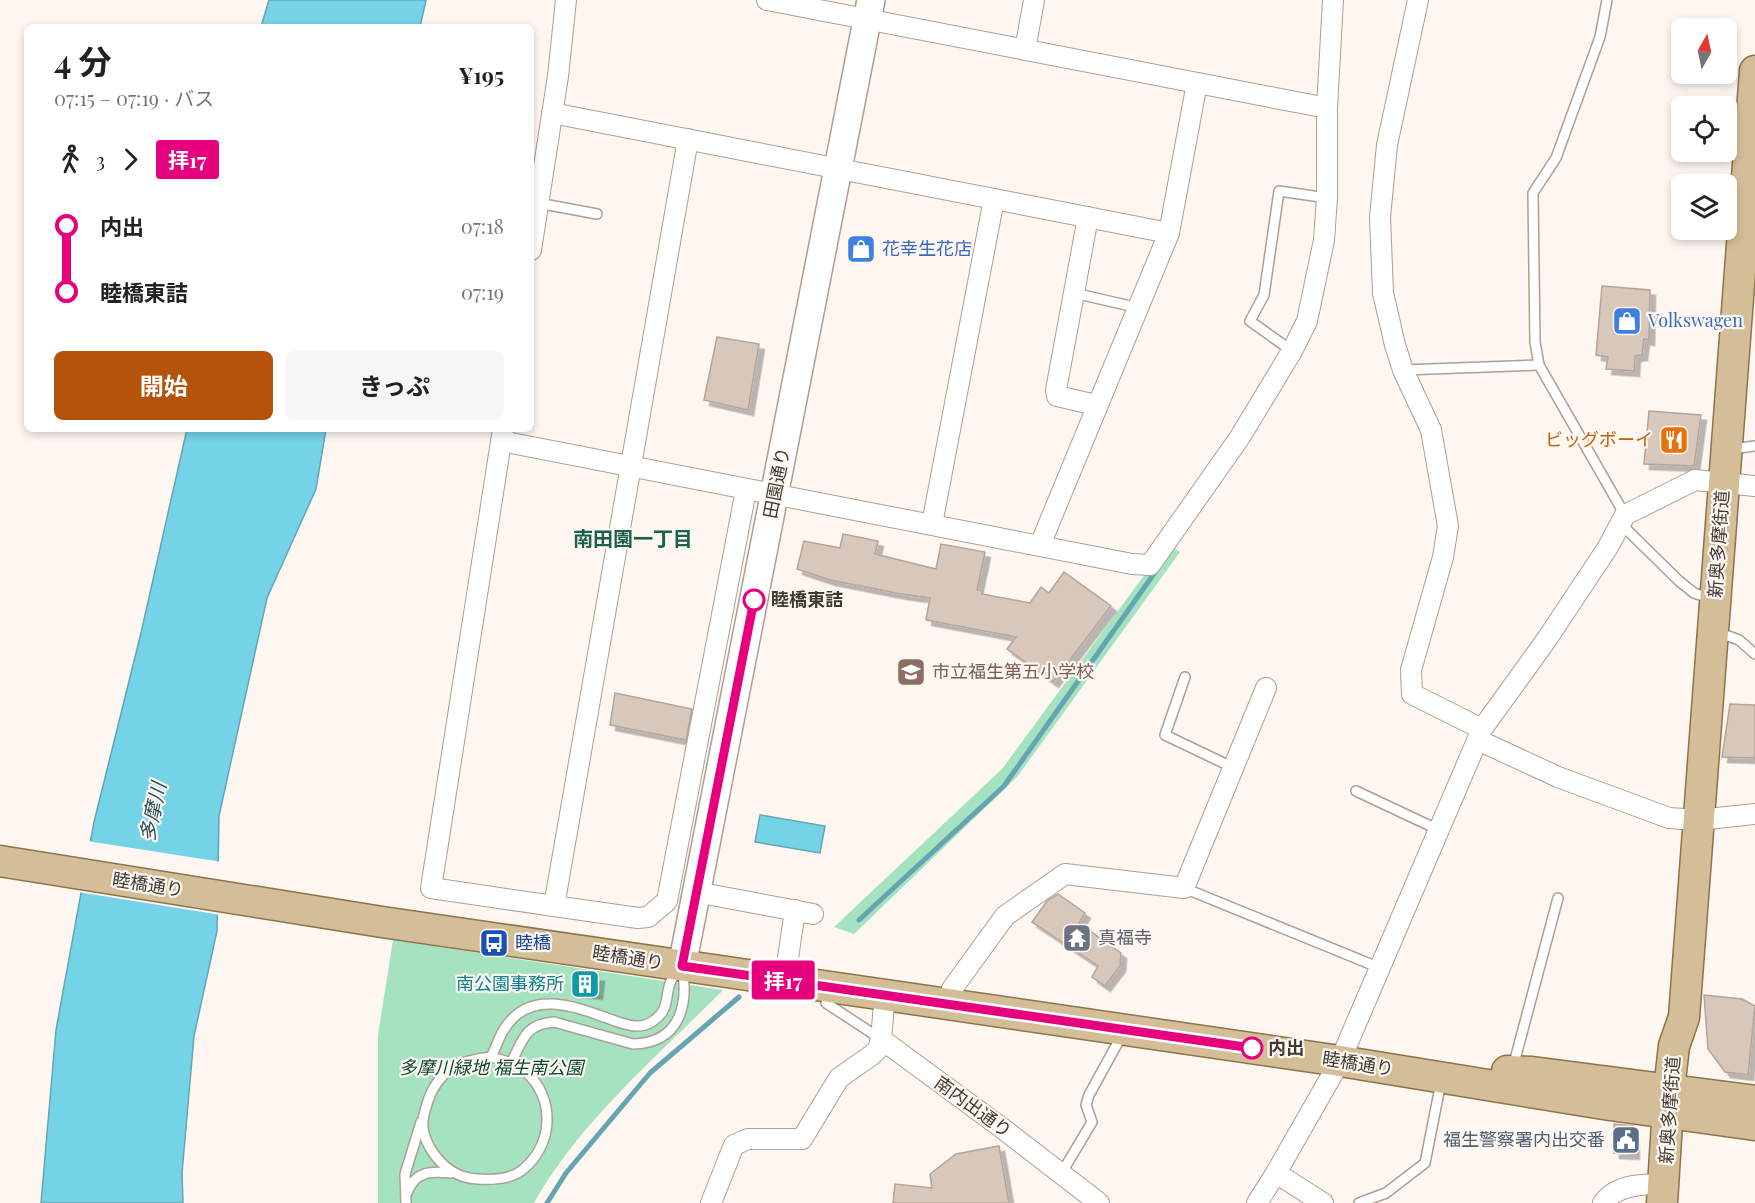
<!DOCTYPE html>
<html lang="ja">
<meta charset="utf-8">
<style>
body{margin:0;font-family:"Playfair Display","Noto Sans JP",serif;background:#f6f6f6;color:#222;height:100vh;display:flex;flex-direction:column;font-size:22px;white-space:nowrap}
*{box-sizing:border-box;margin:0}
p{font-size:20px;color:#767676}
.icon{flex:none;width:33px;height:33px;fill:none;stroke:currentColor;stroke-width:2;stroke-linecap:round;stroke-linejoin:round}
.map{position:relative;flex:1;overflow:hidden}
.side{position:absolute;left:24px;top:24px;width:510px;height:408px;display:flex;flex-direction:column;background:#fff;border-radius:9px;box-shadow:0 3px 9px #0003}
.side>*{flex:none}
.badge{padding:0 12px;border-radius:4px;font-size:21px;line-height:39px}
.needle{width:39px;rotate:9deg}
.tools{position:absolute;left:1671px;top:18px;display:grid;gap:12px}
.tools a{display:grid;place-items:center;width:66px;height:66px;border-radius:9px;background:#fff;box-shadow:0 3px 9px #0003;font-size:30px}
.map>.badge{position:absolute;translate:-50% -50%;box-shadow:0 0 0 3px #fff}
.legs{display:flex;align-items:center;gap:9px;height:66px;padding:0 30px;font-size:20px}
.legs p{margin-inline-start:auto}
.summary{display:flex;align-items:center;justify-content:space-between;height:102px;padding:0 30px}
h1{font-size:33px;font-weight:700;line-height:45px}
.action{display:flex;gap:12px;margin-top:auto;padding:12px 30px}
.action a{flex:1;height:69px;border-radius:9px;background:#b45309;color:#fff;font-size:24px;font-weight:700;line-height:69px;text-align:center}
.action a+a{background:#f6f6f6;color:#222}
ul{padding:0 30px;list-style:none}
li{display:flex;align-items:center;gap:21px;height:66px;font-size:22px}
li i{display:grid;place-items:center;width:9px;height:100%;margin:0 8px;background:currentColor}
li i::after{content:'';width:15px;height:15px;margin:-8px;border:4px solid;border-radius:50%;background:#fff}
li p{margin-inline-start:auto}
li:first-child i{background:linear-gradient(#0000 50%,currentColor 0)}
li:last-child i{background:linear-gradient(currentColor 50%,#0000 0)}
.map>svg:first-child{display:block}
</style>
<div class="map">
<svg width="1755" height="1203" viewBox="0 0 1755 1203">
<defs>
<filter id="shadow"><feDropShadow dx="5.5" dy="5.5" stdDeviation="0" flood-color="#0004"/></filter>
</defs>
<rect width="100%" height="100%" fill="#fdf6f1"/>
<g fill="#a5e3c0">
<path d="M1167,544L1180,552L1017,777L854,934L834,927L1002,769Z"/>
<path d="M393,940L723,990C658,1056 580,1121 534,1203H378V1035Z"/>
</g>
<g fill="#75d3e8" stroke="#65a5b2" stroke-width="1.5">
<path d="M269,0H426L420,27H261Z"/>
<path d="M187,429H326L316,489L267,598L219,816L217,931L194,1036L182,1173L183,1203H41L56,1030L94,822L141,633Z"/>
<path d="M760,815L825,826L820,853L755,842Z"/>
</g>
<path fill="#fdf6f1" d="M87,841L222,862L221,915L78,892Z"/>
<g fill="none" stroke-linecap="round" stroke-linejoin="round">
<g stroke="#65a5b2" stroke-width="5">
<path d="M859,920L1004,786L1158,568"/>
<path d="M547,1203L566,1173L650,1073L739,997"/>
</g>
</g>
<g fill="#d8c7bb" stroke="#b5a499" stroke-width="1.5" filter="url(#shadow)">
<path d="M1602,286L1650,290L1649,340L1644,339L1642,355L1635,356L1634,371L1606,369L1608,357L1596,355Z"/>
<path d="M717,337L759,344L748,410L704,400Z"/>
<path d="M1649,411L1701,415L1694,466L1644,464Z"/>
<path d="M843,534L878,541L875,554L936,569L941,544L985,552L977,590L983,591L982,594L1030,603L1041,587L1049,593L1064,572L1111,606L1053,682L1007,649L1016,637L926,620L930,598L901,594L830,580L797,569L804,541L840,548Z"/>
<path d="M615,693L692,709L686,740L610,725Z"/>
<path d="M1730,704L1755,705V758L1722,757Z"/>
<path d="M1058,894L1085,913L1079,923L1121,953L1120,966L1105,986L1092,977L1098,966L1032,922L1047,901Z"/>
<path d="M573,974L599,976L597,994L571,991Z"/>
<path d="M1704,995L1742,999L1755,1006L1748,1075L1725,1072L1708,1049Z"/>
<path d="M1614,1124L1633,1126L1634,1154L1614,1153Z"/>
<path d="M999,1146L1009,1203H893L895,1184L932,1188L930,1174L956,1154Z"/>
</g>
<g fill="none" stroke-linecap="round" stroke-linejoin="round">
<g stroke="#ae9e93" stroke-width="12">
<g id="lane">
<path d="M1607,0L1600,37L1556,158L1533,193L1535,342L1539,365L1625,515"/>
<path d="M538,203L597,214"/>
<path d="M1074,293L1139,308"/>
<path d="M1292,351L1250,321L1264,295L1279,191L1327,198"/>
<path d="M1403,370L1539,365"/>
<path d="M1731,449L1755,446"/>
<path d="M1620,523L1679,581L1694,593L1712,599"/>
<path d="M1717,632L1739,640L1755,654"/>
<path d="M1185,677L1165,735L1234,768"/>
<path d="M1356,791L1439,830"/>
<path d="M1184,888L1380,968"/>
<path d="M826,1003L881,1039"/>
<path d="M491,1057C496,1048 499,1036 505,1028C532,986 581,1009 618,1022C630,1026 642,1029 653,1021C671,1009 664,996 671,981C674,975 679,971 682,966C689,1005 680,1043 633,1044L554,1022C525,1024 523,1040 511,1063"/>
<path d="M491,1057C503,1060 515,1063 525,1071C556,1098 554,1146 521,1171C510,1179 491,1180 477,1179C456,1178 441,1166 430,1148C421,1131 421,1122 427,1104C437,1071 459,1060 491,1057Z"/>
<path d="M1513,1067L1558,898"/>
<path d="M1061,1174L1092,1122L1086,1105L1089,1095L1122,1035"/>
<path d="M407,1193C415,1171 431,1171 451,1173"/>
<path d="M406,1203L405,1174L421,1122"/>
<path d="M1359,1203L1386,1193L1425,1163L1441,1082"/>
</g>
</g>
<g stroke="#ae9e93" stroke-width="22">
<g id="street">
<path d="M767,0L1327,108"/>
<path d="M1418,0L1387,145L1380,217L1383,293L1395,345L1403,370L1431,430L1448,526L1443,557L1411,670L1412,694L1482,729"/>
<path d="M1025,50L1034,0"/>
<path d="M552,113L1169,233"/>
<path d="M688,139L554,906L638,918L648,917L667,901L746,490"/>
<path d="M1088,217L1056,390L1057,396L1096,405"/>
<path d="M531,250L558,76L566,0"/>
<path d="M503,429L431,888L554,906"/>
<path d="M501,441L1132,564L1150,565L1240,437L1292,351L1307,321L1324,240L1327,198V108L1333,0"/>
<path d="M932,524L994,199"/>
<path d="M1040,545L1169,233L1197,83"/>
<path d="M1478,740L1558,777L1669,818L1698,820L1755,814"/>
<path d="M696,892L813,914"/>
<path d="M787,965L795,910"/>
<path d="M952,989L1005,916L1065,874L1184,888L1266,688"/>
<path d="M885,994L881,1039L1002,1128L1099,1203"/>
<path d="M1276,1173L1323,1203"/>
<path d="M711,1203L734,1145L748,1139H802L839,1078L872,1055L878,1049L881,1039"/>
<path d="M1257,1203L1276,1173L1340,1061L1482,729L1547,639L1608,547L1625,515L1695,480L1755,486"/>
<path d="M1603,1203C1617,1184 1644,1184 1664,1184"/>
</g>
</g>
<g stroke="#ae9e93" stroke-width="30">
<path id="secondary" d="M682,966L871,0"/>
</g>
<g stroke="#8d7349" stroke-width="33">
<g id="primary">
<path d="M0,861L382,922L1340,1061L1610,1105L1755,1125"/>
<path d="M1507,1071L1532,1072L1755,1101"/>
<path d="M1662,1203L1669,1090L1674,1046L1684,1017L1755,71"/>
</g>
</g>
<use href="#lane" stroke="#fff" stroke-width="9"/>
<use href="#street" stroke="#fff" stroke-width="20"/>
<use href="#secondary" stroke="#fff" stroke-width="27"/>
<use href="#primary" stroke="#d4be98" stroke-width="30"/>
</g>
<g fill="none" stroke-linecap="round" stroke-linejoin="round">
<g stroke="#fff" stroke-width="14">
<path id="line-1" d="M754,600L682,966L1252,1048"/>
</g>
<use href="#line-1" stroke="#e6007e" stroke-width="9"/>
</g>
<defs>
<g id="shop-square" transform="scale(1.5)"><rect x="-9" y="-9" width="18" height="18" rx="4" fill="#3f7fe0" stroke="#fdf6f1"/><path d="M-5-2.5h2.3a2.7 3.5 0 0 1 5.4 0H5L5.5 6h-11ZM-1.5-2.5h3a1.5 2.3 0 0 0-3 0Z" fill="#fff"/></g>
<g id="restaurant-square" transform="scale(1.5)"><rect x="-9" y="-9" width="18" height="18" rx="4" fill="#e8710a" stroke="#fdf6f1"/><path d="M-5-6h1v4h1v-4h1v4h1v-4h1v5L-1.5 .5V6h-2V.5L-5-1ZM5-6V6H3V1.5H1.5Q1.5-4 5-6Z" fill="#fff"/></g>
<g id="school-square" transform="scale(1.5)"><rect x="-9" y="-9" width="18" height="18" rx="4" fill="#8d6e63" stroke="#fdf6f1"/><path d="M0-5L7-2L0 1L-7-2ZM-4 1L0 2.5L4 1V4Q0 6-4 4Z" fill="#fff"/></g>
<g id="temple-square" transform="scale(1.5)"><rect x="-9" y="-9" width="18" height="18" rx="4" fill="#6b7280" stroke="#fdf6f1"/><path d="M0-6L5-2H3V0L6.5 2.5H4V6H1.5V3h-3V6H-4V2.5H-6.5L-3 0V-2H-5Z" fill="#fff"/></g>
<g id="bus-square" transform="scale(1.5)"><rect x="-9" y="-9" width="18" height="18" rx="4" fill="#1a4fb4" stroke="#fdf6f1"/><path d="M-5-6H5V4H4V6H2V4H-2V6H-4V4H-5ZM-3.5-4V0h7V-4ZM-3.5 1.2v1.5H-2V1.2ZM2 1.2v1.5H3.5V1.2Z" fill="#fff"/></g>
<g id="building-square" transform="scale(1.5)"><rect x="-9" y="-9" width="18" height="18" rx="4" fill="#0f9aa8" stroke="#fdf6f1"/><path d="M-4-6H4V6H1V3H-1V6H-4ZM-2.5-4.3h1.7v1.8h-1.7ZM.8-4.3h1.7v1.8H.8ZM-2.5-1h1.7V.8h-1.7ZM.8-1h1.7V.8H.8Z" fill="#fff"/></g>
<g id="civic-square" transform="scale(1.5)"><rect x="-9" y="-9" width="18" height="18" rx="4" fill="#5c6f8a" stroke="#fdf6f1"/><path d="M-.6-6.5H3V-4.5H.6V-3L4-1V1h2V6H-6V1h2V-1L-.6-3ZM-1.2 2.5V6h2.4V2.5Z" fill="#fff"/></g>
</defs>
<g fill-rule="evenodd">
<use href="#shop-square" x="861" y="249"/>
<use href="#shop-square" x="1627" y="321"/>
<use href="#restaurant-square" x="1674" y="440"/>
<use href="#school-square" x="911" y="672"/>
<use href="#temple-square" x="1077" y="938"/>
<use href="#bus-square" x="494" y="943"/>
<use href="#building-square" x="585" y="984"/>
<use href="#civic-square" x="1626" y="1140"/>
</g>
<g fill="#fff" stroke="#e6007e" stroke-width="3">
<circle cx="754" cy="600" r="10"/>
<circle cx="1252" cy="1048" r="10"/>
</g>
<g text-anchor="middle" stroke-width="4.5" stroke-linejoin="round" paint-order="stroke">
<g font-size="18" fill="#366cbe" stroke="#fdf6f1" text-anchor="start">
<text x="882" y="255">花幸生花店</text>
<text x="1648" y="327">Volkswagen</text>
</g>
<g font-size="18" fill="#c56008" stroke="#fdf6f1" text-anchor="end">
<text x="1653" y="446">ビッグボーイ</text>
</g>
<g font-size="18" fill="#403a35" stroke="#fdf6f1">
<text transform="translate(777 483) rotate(-79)" y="6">田園通り</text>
<text transform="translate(1719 544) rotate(-86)" y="6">新奥多摩街道</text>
<text transform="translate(148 885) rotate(9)" y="6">睦橋通り</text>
<text transform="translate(628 958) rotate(9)" y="6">睦橋通り</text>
<text transform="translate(1358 1064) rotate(9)" y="6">睦橋通り</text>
<text transform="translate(973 1107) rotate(36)" y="6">南内出通り</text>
<text transform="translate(1670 1110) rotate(-86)" y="6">新奥多摩街道</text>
</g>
<g font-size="18" font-weight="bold" fill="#403a35" stroke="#fdf6f1" text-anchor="start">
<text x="771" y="606">睦橋東詰</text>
<text x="1268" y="1054">内出</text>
</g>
<g font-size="18" fill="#785e54" stroke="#fdf6f1" text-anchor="start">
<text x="932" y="678">市立福生第五小学校</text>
</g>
<g font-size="18" fill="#5b616d" stroke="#fdf6f1" text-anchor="start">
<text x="1098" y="944">真福寺</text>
</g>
<g font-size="18" fill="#164399" stroke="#fdf6f1" text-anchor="start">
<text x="515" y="949">睦橋</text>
</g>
<g font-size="18" fill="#0d838f" stroke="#fdf6f1" text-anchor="end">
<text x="564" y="990">南公園事務所</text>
</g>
<g font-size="18" font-style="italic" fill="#0d482e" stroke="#fdf6f1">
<text x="491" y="1074">多摩川緑地 福生南公園</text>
</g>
<g font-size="18" fill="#4e5e75" stroke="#fdf6f1" text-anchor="end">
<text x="1605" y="1146">福生警察署内出交番</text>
</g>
<g font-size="20" font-weight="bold" fill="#19614a" stroke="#fdf6f1">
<text x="633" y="546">南田園一丁目</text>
</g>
<g font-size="20" font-style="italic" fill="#244f58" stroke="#fdf6f1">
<text transform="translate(153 812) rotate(-78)" y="7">多摩川</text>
</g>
</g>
</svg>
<div class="tools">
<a><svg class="needle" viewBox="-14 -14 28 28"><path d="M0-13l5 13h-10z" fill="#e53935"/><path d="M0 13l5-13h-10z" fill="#767676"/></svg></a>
<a><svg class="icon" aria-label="locate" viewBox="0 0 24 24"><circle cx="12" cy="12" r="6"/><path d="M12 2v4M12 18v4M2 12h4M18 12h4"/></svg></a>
<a><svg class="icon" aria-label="layers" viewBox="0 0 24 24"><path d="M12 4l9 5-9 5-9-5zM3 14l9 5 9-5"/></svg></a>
</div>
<b class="badge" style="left:783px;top:980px;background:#e6007e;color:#fff">拝17</b>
<section class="side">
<div class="summary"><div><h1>4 分</h1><p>07:15 – 07:19 · バス</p></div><b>¥195</b></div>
<div class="legs"><svg class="icon" aria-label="walk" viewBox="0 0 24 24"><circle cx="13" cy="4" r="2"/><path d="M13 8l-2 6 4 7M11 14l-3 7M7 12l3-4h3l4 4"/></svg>3<svg class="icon" aria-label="forward" viewBox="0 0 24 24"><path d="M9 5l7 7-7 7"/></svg><b class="badge" style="background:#e6007e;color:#fff">拝17</b></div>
<ul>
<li><i style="color:#e6007e"></i><b>内出</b><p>07:18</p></li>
<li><i style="color:#e6007e"></i><b>睦橋東詰</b><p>07:19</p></li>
</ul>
<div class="action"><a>開始</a><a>きっぷ</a></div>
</section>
</div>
